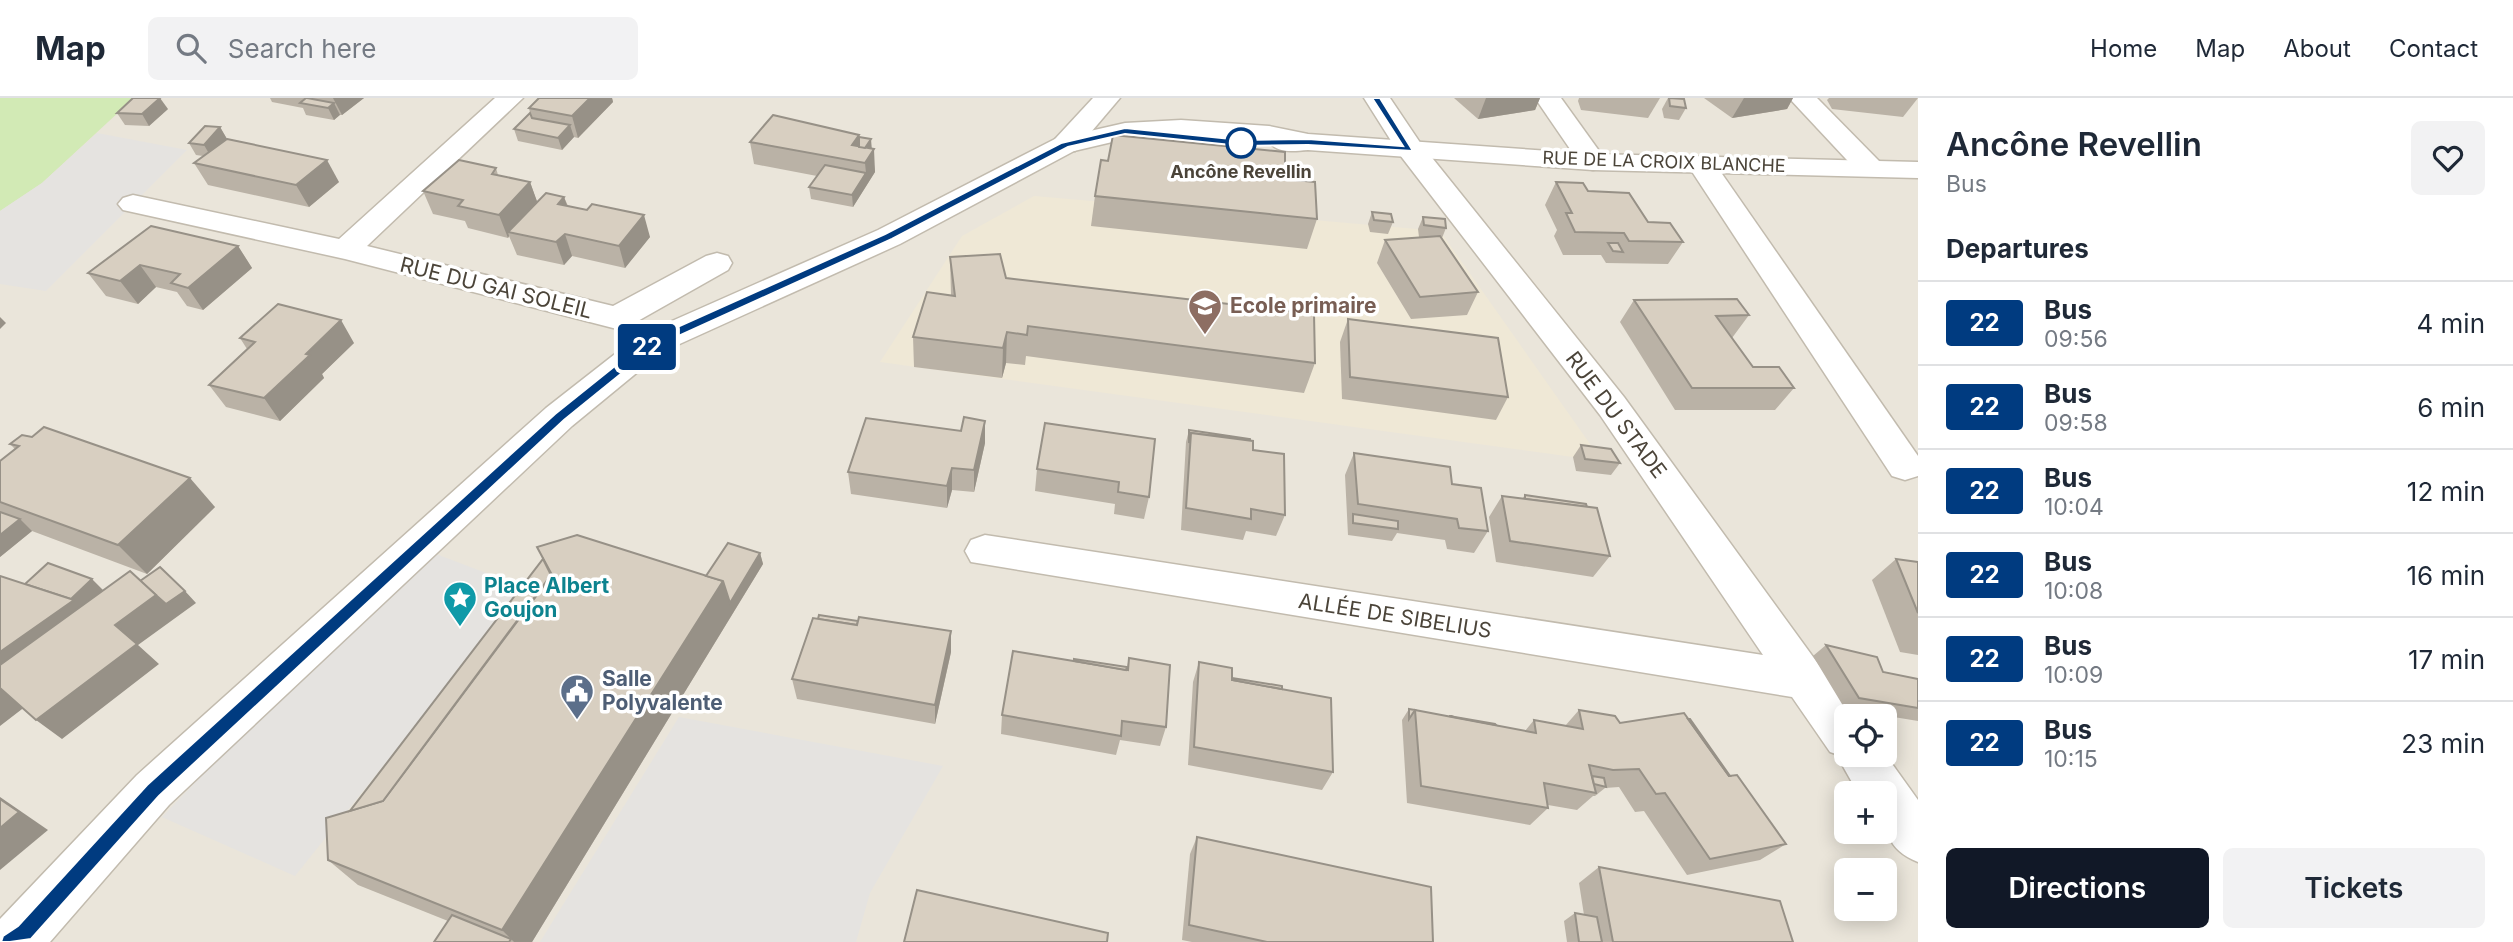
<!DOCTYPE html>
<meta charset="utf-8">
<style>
body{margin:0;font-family:Inter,sans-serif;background:#f2f2f3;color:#1f2937;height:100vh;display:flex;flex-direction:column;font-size:26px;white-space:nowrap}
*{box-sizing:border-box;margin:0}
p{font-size:23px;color:#747a83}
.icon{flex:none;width:38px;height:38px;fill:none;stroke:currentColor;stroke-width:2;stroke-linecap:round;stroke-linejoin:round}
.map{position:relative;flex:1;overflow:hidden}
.details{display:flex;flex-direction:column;background:#fff;width:595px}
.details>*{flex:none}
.badge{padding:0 14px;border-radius:5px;font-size:24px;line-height:46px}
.tools{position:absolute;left:1834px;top:606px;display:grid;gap:14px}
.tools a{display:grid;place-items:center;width:63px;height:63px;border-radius:10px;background:#fff;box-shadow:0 4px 18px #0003;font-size:35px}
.map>.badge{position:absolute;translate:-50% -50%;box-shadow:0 0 0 4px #fff}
h2{padding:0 28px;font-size:26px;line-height:63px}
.round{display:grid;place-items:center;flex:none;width:74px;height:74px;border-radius:10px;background:#f2f2f3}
.overview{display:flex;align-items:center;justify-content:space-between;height:119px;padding:0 28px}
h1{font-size:33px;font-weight:600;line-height:52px}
.primary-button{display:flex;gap:14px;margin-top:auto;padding:14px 28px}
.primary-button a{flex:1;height:80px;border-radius:10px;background:#111827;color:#fff;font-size:28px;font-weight:600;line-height:80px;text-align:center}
.primary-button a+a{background:#f2f2f3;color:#1f2937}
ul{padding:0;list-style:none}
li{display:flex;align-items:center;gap:21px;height:84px;padding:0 28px;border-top:2px solid #e0e1e3}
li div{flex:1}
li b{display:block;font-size:26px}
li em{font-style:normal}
li .badge{min-width:77px;font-weight:700;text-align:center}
header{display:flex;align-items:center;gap:42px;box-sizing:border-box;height:98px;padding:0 35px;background:#fff;border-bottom:2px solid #e0e1e3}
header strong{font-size:33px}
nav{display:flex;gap:38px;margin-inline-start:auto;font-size:24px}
.search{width:490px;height:63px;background:#f2f2f3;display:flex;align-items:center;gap:18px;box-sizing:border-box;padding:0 24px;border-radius:10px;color:#747a83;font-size:26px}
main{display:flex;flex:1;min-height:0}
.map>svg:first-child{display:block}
</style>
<header>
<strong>Map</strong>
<div class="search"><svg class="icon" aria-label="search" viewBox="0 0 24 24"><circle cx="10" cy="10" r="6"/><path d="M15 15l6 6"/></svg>Search here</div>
<nav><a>Home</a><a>Map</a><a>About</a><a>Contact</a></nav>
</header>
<main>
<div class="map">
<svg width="1918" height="844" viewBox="0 0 1918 844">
<rect width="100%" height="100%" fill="#f6f3ec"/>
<path fill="#eae5da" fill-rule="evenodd" d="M0,0H1918V844H0ZM1846,618H1885V656H1846ZM1846,695H1885V733H1846ZM1846,772H1885V810H1846Z"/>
<path fill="#efe8d6" d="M1034,98L1440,133L1602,363L880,264L962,138Z"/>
<path fill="#d2eab5" d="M0,0H134L42,85L0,113Z"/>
<g fill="#e5e3e0">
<path d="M97,35L187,52L46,193L0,186V113L42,85Z"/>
<path d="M420,450L526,490L295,778L162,719Z"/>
<path d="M679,619L943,668L870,795L856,844H540Z"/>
</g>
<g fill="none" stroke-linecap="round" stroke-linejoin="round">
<g stroke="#c2bbae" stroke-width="3">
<g id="minor">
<path d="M495,0H523L367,148L613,208L706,158L717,155L728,158L732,165L728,172L629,228L617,231L345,161L123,112L118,106L123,100L133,97L339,141Z"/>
<path d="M1093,0H1120L1075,53H1055L1051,47L1055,41Z"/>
<path d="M1364,0H1390L1421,46L1624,299L1856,618H1846V656H1885L1918,702V764C1883,750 1885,728 1885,695H1858L1836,656L1830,654L1792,599L971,464L965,453L971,442L985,437L1763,557L1600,317L1400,57Z"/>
<path d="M1535,0H1561L1607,64L1603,70L1593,72L1583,70Z"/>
<path d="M1789,0H1817L1880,64L1884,70L1880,76L1870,78L1860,76Z"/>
<path d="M1701,58L1711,60L1918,358V378L1905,382L1892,378L1687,66L1691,60Z"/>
</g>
</g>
<g stroke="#c2bbae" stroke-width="3">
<path id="tertiary" d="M1181,22L1269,28L1308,36L1593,56L1918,64V80L1593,72L1308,52C1293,53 1279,56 1269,44L1181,38L1125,41L1074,53L900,146L662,254L572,328L169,707L50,844H0V821L137,677L546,310L638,238L878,132L1055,41L1125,25Z"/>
</g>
<use href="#minor" fill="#fff" fill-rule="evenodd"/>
<use href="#tertiary" fill="#fff" fill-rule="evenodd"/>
</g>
<g fill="#bab2a6">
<path d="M270,0H364L342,17H339L334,22L306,17L303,10L272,4Z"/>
<path d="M539,0H612L613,4L578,40L574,39L562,52L518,43L514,31L530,15L529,10Z"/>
<path d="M1454,0H1540L1535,12L1478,21Z"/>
<path d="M1579,0H1660L1648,20L1581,12L1578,3Z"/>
<path d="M1668,0H1677L1686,10L1679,22L1664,20L1662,11Z"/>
<path d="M1704,0H1793L1787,11L1732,20Z"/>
<path d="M1829,0H1918L1903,19L1832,11L1827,2Z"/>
<path d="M168,11L149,28L125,27L117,15Z"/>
<path d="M220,29L227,41L339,84L309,109L208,87L194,65L203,58L196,57L189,45Z"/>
<path d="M859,39L872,51L875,74L853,109L811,101L809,89L817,78L754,66L750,44Z"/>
<path d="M496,70L498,77L530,84L537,104L564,99L568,108L650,139L625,170L572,158L564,167L517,157L509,138L508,140L468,130L465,123L433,116L423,93Z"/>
<path d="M1285,81L1317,121L1307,151L1091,128L1095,98Z"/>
<path d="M1556,84L1588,93L1648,124L1683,144L1668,166L1606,165L1601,157H1563L1554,138L1557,132L1545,107Z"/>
<path d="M1372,114L1393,124L1388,136L1370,134L1368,126Z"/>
<path d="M1423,119L1446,130L1442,140L1478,194L1467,217L1411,221L1377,165L1385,142L1419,139L1418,131Z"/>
<path d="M238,148L252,170L203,212L187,208L177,194L156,189L138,206L106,198L88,175Z"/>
<path d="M950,159L1006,180L1315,265L1304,295L1026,258L1025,267L1006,265L1002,280L914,269L913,239L951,197Z"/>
<path d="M1634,202L1749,217L1732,240L1753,269L1794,290L1775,312H1675L1620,224Z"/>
<path d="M1348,221L1508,299L1496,322L1342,301L1340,244Z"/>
<path d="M240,240L354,245L322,276L324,280L280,323L226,309L209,287L247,251Z"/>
<path d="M985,323V345L974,394L952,392L947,410L851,396L848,374Z"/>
<path d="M1045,325L1149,399L1144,421L1114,416L1115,406L1035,393L1037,371Z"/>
<path d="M1189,332L1253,352L1285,417L1276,438L1246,433L1243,442L1181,432L1186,344Z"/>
<path d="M22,337L215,409L147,476L32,433L0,459V363L15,351L10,346Z"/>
<path d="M1581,347L1620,365L1611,377L1576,373L1573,359Z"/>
<path d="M1354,355L1452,386L1488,433L1474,455L1447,451L1445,442L1397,435L1392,443L1348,437L1345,377Z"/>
<path d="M1525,397L1587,409L1610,458L1593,479L1496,464L1489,419L1502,398L1522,401Z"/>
<path d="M760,455L763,466L532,844H434L448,823L358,787L328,762L350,713L706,478Z"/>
<path d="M1896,461L1918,464V557L1900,554L1872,482Z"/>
<path d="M1826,547L1883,574L1918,581V623L1845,611L1813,558Z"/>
<path d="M951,554L935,626L797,601L792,581Z"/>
<path d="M1129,560L1166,629L1160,648L1120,642L1116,657L1001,636L1002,617L1074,563L1127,569Z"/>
<path d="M1199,564L1232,580L1282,591L1333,674L1322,692L1188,667L1193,584Z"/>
<path d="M1409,611L1525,633L1534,622L1565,628L1579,612L1620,625L1730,678L1786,746L1760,762L1687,777L1644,713L1635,714L1619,689L1605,690L1595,698H1593L1577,712L1548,707V710L1530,727L1407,705L1402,622Z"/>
<path d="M1197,739L1433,844H1192L1182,842L1190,756Z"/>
<path d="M1599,769L1793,844H1567L1564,823L1575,815L1584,817L1579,785Z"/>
</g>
<g fill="#979187">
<path d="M160,0L168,11L149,28L142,16Z"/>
<path d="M333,0H364L342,17Z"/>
<path d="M590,0H612L613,4L578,40L572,18Z"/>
<path d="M1486,0H1540L1535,12L1478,21Z"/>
<path d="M1744,0H1793L1787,11L1732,20Z"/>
<path d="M334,5L340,17L334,22L328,10Z"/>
<path d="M570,27L574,39L562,52L558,40Z"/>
<path d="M220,29L227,41L211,59L204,47Z"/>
<path d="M859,37L861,57L871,41L872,53L864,64H860L859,59L853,57V62L852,47Z"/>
<path d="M874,51L875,74L853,109L852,97L866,75L865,65Z"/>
<path d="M327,62L339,84L309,109L296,87Z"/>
<path d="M530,84L538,106L508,134L509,138L508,140L499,117Z"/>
<path d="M564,99L572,121L558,106Z"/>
<path d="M644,117L650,139L625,170L619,148Z"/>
<path d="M565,136L572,158L564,167L556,144Z"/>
<path d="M238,148L252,170L203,212L188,190Z"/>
<path d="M140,167L156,189L138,206L120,183Z"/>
<path d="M0,219L6,225L0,231Z"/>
<path d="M341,222L354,245L322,276L324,280L280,323L264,300L306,256Z"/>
<path d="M1007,234L1006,265L1002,280L1003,250Z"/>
<path d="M985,323V345L974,394V372Z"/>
<path d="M952,370V392L947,410V388Z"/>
<path d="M190,380L215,409L147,476L118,447Z"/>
<path d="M20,421L32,433L0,459V437Z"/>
<path d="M760,455L763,466L532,844H514L502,832L723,483Z"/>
<path d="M92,481L104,493L26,608L0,628V554L64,507Z"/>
<path d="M185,493L196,505L138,547L159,566L62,641L36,622L115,527L156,497Z"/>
<path d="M951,533V554L935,626V607Z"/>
<path d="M0,699L48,732L0,772Z"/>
</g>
<g fill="#d8cfc1" stroke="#979187" stroke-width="2">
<path d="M133,0H160L142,16L117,15Z"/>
<path d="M306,0H307L334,5L328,10L300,5Z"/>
<path d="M539,0H590L572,18L529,10Z"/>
<path d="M1669,0L1684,1L1686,10L1670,8Z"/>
<path d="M530,15L532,20L570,27L558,40L514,31Z"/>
<path d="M773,17L859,37L852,47L874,51L865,65L750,44Z"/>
<path d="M205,28L220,29L204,47L189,45Z"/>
<path d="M1113,37L1285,54V81L1315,84L1317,121L1095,98L1101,62L1108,63Z"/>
<path d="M859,39L871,41L865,50L859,49Z"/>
<path d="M227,41L327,62L296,87L194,65Z"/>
<path d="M459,62L496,70L492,76L530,84L499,117L458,108L463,102L423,93Z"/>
<path d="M825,67L866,75L852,97L809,89Z"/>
<path d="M1556,84L1583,85L1588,93L1629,95L1648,124L1670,125L1683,144L1629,143L1624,135L1575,134L1566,115H1572Z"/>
<path d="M546,95L564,99L558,106L587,112L592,106L644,117L619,148L565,136L556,144L508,134Z"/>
<path d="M1372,114L1391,116L1393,124L1374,122Z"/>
<path d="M1423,119L1445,121L1446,130L1424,127Z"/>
<path d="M151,128L238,148L188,190L171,185L180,176L140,167L120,183L88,175Z"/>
<path d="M1440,138L1478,194L1420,199L1385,142Z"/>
<path d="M1608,145H1618L1623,154L1613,153Z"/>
<path d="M1000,156L1006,180L1314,216L1315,265L1028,228L1027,237L1007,234L1003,250L913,239L927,194L955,198L950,159Z"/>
<path d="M1737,201L1749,217L1716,218L1753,269H1779L1794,290H1692L1634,202Z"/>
<path d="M278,206L341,222L306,256L310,257L264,300L209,287L255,244L240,240Z"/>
<path d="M1348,221L1498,240L1508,299L1350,279Z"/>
<path d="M964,319L985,323L974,372L952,370L947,388L848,374L866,320L961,333Z"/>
<path d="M1045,325L1155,341L1149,399L1118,394L1119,384L1037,371Z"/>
<path d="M44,329L190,380L118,447L0,404V363L19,348L10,346L22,337L32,339Z"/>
<path d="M1189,332L1250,341V342L1191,335L1189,345Z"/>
<path d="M1191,335L1253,343V352L1284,356L1285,417L1251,411V421L1186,410Z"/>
<path d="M1581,347L1611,351L1620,365L1585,361Z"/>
<path d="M1354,355L1450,369L1452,386L1481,390L1488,433L1459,430L1457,421L1358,406Z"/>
<path d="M1525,397L1586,406L1587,409L1525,401Z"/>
<path d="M1502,398L1597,410L1610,458L1510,443Z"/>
<path d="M0,414L20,421L0,437Z"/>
<path d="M1353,416L1398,423V431L1353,425Z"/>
<path d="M577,437L723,483L502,832L328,762L326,720L383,703L552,477L537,449Z"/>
<path d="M728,445L760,455L730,505L723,483L706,478Z"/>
<path d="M543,461L551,477L383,703L350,713Z"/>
<path d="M1896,461L1918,464V515Z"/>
<path d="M48,465L92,481L71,501L25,486Z"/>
<path d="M160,469L185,493L166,506L140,483Z"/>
<path d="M130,473L156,497L115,527L137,546L36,622L0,590V567Z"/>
<path d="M0,478L74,502L0,554Z"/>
<path d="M819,517L858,523L857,527L818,521Z"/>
<path d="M859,519L951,533L935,607L792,581L813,520L857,527Z"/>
<path d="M1826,547L1877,559L1883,574L1918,581V610L1859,600Z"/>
<path d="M1013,553L1128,572L1129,560L1170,567L1166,629L1122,623L1121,638L1002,617Z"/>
<path d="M1074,561L1127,569L1126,572L1074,563Z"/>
<path d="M1199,564L1232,570V582L1331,600L1333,674L1194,649Z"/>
<path d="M1232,580L1282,588V591L1232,582Z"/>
<path d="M1409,611L1415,612L1409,621Z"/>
<path d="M1415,612L1536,635L1534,622L1583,631L1579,612L1615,618L1620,625L1684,615L1729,678L1737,677L1786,746L1710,761L1665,695L1656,696L1639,671L1613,672L1589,667L1596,695L1544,685L1548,710L1421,688Z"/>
<path d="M1449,618L1495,626L1496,627Z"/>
<path d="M1688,621H1690L1730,678H1729Z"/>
<path d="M1592,678L1604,680L1606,689L1594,686Z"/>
<path d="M0,701L19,714L0,730Z"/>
<path d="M1197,739L1431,789L1433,844H1267L1189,827Z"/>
<path d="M1599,769L1780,803L1793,844H1613Z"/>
<path d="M917,792L1108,835L1107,844H904Z"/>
<path d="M1575,815L1597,819L1602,844H1579Z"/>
<path d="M452,817L511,841L509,844H434Z"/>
</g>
<path fill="#003b80" stroke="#fff" stroke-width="2" d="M1372,0H1380L1413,53L1308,47L1241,48L1125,36L1068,49L892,141L654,249L564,322L159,698L31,841L10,844H1L3,838L18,828L147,687L555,316L646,243L885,136L1061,45L1125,30L1241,42L1308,41L1403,48Z"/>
<defs>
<g id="school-pin" transform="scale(1.75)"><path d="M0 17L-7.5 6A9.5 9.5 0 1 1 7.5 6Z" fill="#8d6e63" stroke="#fff"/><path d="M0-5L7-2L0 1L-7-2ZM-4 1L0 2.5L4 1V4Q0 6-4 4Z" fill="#fff"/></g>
<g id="sight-pin" transform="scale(1.75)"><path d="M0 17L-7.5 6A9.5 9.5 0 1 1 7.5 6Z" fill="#0f9aa8" stroke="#fff"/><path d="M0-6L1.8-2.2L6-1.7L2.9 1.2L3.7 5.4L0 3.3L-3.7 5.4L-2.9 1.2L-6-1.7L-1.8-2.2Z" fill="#fff"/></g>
<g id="civic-pin" transform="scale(1.75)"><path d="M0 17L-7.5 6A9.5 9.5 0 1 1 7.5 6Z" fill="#5c6f8a" stroke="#fff"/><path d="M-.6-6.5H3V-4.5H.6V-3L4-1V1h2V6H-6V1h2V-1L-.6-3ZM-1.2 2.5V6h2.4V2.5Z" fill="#fff"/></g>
</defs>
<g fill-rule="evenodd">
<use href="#school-pin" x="1205" y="208"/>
<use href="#sight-pin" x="460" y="500"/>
<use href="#civic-pin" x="577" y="593"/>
</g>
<circle fill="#fff" stroke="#003b80" stroke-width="3.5" cx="1241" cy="45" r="14"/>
<g text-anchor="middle" stroke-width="7" stroke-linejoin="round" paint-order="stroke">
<g font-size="18" fill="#4b4439" stroke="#fff">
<text transform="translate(1664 64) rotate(2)" y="6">RUE DE LA CROIX BLANCHE</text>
</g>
<g font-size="18" font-weight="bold" fill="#4b4439" stroke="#fff">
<text x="1241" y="80">Ancône Revellin</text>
</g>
<g font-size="21" fill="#4b4439" stroke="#fff">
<text transform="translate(496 190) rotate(14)" y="7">RUE DU GAI SOLEIL</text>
<text transform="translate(1616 317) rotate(53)" y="7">RUE DU STADE</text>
<text transform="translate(1395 518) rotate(9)" y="7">ALLÉE DE SIBELIUS</text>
</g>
<g font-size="21" font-weight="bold" fill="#785e54" stroke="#fff" text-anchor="start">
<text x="1230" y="215">Ecole primaire</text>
</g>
<g font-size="21" font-weight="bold" fill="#0d838f" stroke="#fff" text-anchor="start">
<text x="484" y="495">Place Albert<tspan x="484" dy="24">Goujon</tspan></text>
</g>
<g font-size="21" font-weight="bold" fill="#4e5e75" stroke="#fff" text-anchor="start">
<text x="602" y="588">Salle<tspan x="602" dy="24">Polyvalente</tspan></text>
</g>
</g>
</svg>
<div class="tools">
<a><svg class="icon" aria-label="locate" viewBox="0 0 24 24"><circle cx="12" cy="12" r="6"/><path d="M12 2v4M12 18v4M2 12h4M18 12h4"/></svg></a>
<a>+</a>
<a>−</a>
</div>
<b class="badge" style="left:647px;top:249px;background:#003b80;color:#fff">22</b>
</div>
<section class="details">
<div class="overview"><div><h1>Ancône Revellin</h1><p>Bus</p></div><a class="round"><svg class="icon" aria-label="heart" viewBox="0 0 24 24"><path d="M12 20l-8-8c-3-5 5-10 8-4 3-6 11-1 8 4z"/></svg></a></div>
<h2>Departures</h2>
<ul>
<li><span class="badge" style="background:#003b80;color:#fff">22</span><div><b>Bus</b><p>09:56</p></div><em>4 min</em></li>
<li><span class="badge" style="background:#003b80;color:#fff">22</span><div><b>Bus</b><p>09:58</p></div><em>6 min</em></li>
<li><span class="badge" style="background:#003b80;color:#fff">22</span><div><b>Bus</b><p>10:04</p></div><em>12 min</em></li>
<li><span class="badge" style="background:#003b80;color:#fff">22</span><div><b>Bus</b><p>10:08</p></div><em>16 min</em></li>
<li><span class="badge" style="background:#003b80;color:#fff">22</span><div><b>Bus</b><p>10:09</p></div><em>17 min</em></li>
<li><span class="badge" style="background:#003b80;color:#fff">22</span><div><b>Bus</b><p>10:15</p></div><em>23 min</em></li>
</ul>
<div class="primary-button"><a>Directions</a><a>Tickets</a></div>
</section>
</main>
